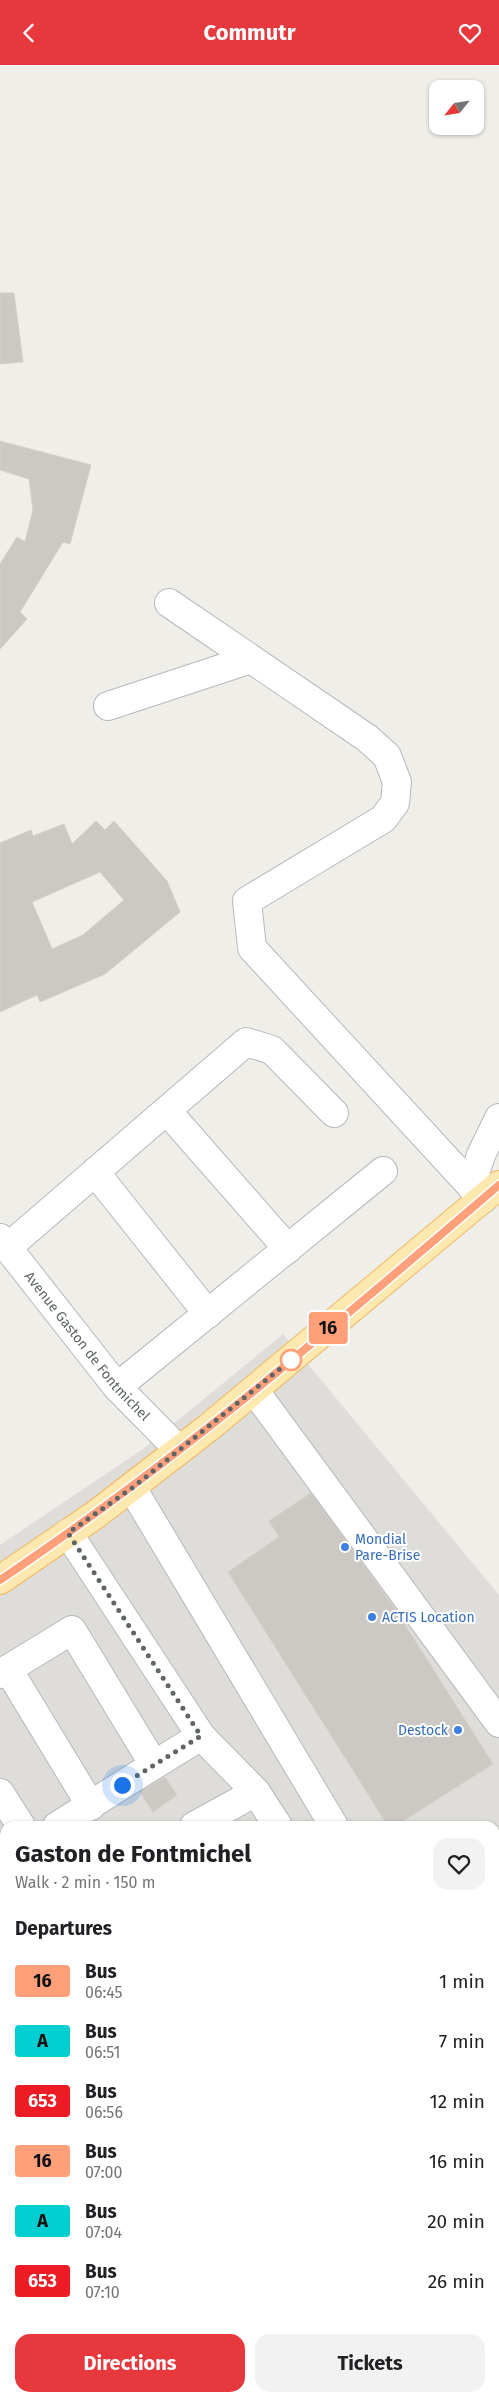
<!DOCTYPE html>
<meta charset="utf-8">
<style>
body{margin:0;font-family:"Fira Sans",sans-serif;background:#f2f2f2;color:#202124;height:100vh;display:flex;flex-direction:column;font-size:19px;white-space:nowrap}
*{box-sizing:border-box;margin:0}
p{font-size:16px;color:#757577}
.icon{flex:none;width:28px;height:28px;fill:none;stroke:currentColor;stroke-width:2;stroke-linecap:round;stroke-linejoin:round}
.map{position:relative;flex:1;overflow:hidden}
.panel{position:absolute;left:0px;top:1756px;width:500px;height:581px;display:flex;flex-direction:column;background:#fff;border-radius:15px 15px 0 0;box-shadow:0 1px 4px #0004}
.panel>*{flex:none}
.badge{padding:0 10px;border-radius:4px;font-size:18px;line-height:32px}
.needle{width:32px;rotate:240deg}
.buttons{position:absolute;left:429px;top:15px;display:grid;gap:10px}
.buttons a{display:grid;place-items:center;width:55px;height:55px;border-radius:10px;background:#fff;box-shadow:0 1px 4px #0004;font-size:25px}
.you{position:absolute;width:25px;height:25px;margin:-12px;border:4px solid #fff;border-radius:50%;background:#1a73e8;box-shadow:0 0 0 8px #1a73e833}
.map>.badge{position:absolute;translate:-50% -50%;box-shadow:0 0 0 2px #fff}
h2{padding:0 15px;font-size:19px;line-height:45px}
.round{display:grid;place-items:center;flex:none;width:52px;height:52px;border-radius:15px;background:#f2f2f2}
.overview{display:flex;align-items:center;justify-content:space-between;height:85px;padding:0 15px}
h1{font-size:24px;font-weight:700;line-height:38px}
.primary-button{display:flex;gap:10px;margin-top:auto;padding:10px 15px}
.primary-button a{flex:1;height:58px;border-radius:15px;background:#e6383d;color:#fff;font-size:20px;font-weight:700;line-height:58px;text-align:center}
.primary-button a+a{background:#f2f2f2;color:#202124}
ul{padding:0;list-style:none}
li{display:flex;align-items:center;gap:15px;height:60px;padding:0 15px}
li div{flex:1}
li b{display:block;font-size:19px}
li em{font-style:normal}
li .badge{min-width:55px;font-weight:700;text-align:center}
header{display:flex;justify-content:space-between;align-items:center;height:65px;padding:0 15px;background:#e6383d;color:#fff;font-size:22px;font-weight:700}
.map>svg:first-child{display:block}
</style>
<header><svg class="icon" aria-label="back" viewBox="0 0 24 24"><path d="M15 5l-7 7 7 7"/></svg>Commutr<svg class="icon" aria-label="heart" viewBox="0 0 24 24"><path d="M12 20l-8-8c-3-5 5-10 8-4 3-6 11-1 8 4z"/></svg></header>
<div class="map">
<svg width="499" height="2337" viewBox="0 0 499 2337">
<rect width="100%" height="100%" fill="#f0eee8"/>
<path fill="#dfddda" d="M283,1269L499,1530V2209L495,2213V1761H5V2332L417,2333L414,2337H0V1480L143,1384Z"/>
<path fill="#c9e7c5" d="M499,2229V2337H416L419,2333L495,2332V2235Z"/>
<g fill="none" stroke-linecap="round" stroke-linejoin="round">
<g stroke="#abe2fd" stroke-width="9">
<path d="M495,2197L499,2194"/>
<path d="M370,2337L378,2332"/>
</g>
</g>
<g fill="#ccc9c4" stroke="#d5cfc6" fill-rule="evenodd">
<path d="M0,228H14L23,297L0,299Z"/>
<path d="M0,376L91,400L70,479L63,477L20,547L27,554L0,584V499L17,472L25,477L33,445L29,414L0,405Z"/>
<path d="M96,756L105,765L114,756L167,816L180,847L105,909L40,937L37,930L0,947V778L31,765L33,771L64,759L72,779ZM100,807L124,835L83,870L52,884L32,837Z"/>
<path d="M311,1428L393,1541L493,1699L395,1761H388L228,1507L279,1472L269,1456Z"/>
<path d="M165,1712L177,1730L153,1747L140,1727Z"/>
</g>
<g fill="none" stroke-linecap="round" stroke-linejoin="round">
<g stroke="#b5b8bc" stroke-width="30">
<g id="minor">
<path d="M169,538L367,673L387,691L397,717L395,738L383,754L247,836L252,883L483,1134"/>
<path d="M108,641L251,594"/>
<path d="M167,1046L288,1184"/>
<path d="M95,1107L208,1249"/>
<path d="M471,1121L481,1090L499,1053"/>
<path id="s1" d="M0,1173L117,1322L179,1385"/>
<path d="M7,1183L246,977L272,985L334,1048"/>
<path d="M117,1322L383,1106"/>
<path d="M254,1325L499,1658"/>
<path d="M132,1423L334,1761"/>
<path d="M68,1468L201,1671L154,1700"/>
<path d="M8,1604L91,1741"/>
<path d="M0,1609L72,1565L154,1700L57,1761"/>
<path d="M201,1671L256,1727"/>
<path d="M0,1728L21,1761"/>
<path d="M194,1761L256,1727L278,1761"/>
<path d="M0,1786L5,1781"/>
<path d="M0,1879L5,1874"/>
<path d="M495,1992L499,1996"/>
</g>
</g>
<g stroke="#efb863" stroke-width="30">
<path id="major" d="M0,1515L95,1450L208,1363L499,1120"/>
</g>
<use href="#minor" stroke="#fff" stroke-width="28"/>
<use href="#major" stroke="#fde8b0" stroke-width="28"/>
</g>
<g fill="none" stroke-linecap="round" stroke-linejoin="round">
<g stroke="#fff" stroke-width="11">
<path id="line" d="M0,1515C176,1397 338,1258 499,1120"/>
</g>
<use href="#line" stroke="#ffa07a" stroke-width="8"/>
<path stroke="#5f6467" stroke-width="5" stroke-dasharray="0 9" d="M122,1720L201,1671L68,1468L132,1423L291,1295"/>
</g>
<circle fill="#fff" stroke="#ffa07a" stroke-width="2.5" cx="291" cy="1295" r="10"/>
<g fill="#3f7fe0" stroke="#fff" stroke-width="2">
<circle cx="345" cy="1482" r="5"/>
<circle cx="372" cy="1552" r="5"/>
<circle cx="458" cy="1665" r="5"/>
</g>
<g text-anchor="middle" stroke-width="4" stroke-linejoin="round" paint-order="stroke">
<g font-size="14" fill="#5f6467" stroke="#fff">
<text dy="5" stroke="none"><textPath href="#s1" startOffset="139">Avenue Gaston de Fontmichel</textPath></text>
</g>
<g font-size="14" fill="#366cbe" stroke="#fff" text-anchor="start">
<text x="355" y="1479">Mondial<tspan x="355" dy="16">Pare-Brise</tspan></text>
<text x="382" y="1557">ACTIS Location</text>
<text x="448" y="1670" text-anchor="end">Destock</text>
</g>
</g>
</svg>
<div class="buttons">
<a><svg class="needle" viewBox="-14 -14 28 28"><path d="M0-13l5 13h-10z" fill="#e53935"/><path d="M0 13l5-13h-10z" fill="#757577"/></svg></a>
</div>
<div class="you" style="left:122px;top:1720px"></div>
<b class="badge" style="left:328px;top:1263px;background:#ffa07a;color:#111">16</b>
<section class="panel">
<div class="overview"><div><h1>Gaston de Fontmichel</h1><p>Walk · 2 min · 150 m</p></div><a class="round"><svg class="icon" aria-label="heart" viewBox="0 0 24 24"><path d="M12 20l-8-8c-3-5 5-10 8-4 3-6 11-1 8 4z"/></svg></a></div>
<h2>Departures</h2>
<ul>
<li><span class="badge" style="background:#ffa07a;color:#111">16</span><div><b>Bus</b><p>06:45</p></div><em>1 min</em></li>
<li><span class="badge" style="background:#00ced1;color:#111">A</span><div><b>Bus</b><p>06:51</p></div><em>7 min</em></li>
<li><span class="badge" style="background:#ed1c24;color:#fff">653</span><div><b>Bus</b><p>06:56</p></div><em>12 min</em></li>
<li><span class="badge" style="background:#ffa07a;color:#111">16</span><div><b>Bus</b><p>07:00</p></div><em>16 min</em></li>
<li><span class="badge" style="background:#00ced1;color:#111">A</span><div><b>Bus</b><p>07:04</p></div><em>20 min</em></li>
<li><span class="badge" style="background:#ed1c24;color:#fff">653</span><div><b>Bus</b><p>07:10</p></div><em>26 min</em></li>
</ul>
<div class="primary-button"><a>Directions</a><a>Tickets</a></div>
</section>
</div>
